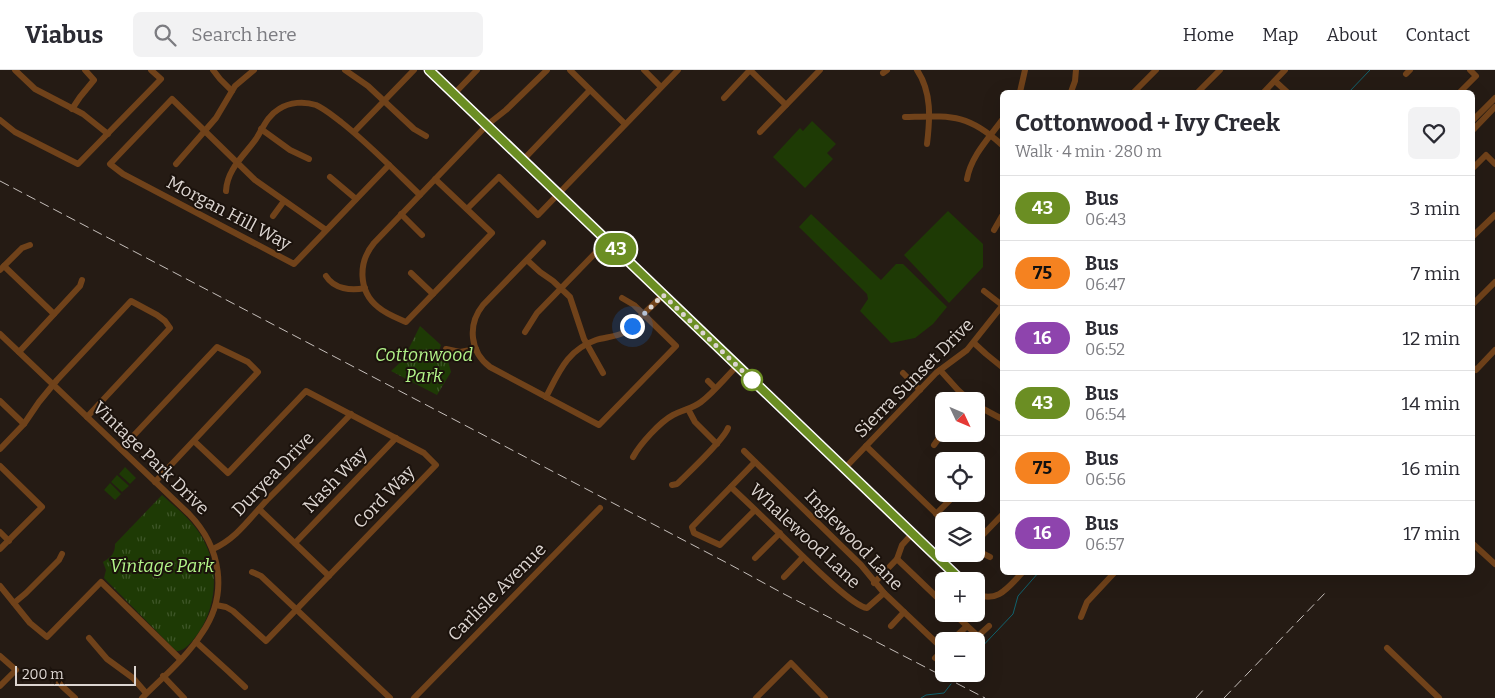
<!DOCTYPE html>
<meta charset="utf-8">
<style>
body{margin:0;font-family:Bitter,serif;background:#f2f2f3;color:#2b2b33;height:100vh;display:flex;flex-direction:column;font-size:19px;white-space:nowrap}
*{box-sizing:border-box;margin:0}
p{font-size:16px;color:#7c7c81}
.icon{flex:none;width:28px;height:28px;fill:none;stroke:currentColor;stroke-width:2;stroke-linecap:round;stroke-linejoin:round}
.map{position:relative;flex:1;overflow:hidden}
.drawer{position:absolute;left:1000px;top:20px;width:475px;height:485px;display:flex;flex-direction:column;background:#fff;border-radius:8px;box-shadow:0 5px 20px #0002}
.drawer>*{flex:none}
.badge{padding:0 10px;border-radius:16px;font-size:18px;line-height:32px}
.needle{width:32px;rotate:134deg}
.fabs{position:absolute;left:935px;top:322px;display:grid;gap:10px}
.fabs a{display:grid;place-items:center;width:50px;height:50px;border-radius:8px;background:#fff;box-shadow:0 5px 20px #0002;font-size:25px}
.scale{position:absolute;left:15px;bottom:12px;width:121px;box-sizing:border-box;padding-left:5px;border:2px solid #dcd5d1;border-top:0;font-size:14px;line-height:18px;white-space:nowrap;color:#dcd5d1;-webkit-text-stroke:4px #1b120c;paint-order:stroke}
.you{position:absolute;width:25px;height:25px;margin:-12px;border:4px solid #fff;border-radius:50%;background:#1a73e8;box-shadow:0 0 0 8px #1a73e833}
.map>.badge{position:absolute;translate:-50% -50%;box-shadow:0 0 0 2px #fff}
.round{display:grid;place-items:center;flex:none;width:52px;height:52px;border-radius:8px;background:#f2f2f3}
.summary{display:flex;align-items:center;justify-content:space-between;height:85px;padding:0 15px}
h1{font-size:24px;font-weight:700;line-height:38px}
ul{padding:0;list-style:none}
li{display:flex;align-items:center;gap:15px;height:65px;padding:0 15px;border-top:1px solid #e1e1e2}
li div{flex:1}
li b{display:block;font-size:19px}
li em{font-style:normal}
li .badge{min-width:55px;font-weight:700;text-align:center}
header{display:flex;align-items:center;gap:30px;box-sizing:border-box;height:70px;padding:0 25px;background:#fff;border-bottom:1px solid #e1e1e2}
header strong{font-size:24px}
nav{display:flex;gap:28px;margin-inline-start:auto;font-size:18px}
.search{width:350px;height:45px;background:#f2f2f3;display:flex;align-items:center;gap:12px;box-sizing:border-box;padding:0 18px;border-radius:8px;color:#7c7c81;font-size:19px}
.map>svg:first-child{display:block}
</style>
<header>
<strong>Viabus</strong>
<div class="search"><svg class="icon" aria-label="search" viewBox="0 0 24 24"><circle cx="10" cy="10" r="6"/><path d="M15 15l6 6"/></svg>Search here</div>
<nav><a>Home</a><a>Map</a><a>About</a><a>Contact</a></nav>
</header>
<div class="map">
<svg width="1495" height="628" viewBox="0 0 1495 628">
<defs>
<pattern id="park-tufts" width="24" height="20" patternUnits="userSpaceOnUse" patternTransform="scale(1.25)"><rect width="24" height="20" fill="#1e3a05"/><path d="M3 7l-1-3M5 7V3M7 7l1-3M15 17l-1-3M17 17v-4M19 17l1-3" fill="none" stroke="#3e5628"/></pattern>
</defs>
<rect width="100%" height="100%" fill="#251b14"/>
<g fill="#1e3a05">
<path d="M812,51L836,74L827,83L833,89L805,118L773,87L800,58L803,61Z"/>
<path d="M948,141L983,174V197L949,233L904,185Z"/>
<path d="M811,144L881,210L896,194H903L947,237L933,254L915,268L891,273L860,241L868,229L867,224L799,157Z"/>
<path d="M125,397L136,408L130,414L119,404Z"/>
<path d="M117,405L129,416L122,422L111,412Z"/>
<path d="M110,413L121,424L115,430L104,420Z"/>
</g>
<g fill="url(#park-tufts)">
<path d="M420,256L441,275L439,281C441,285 442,288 447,287L451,302L437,325L391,301L403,290Z"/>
<path d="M162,425C173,435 186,445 195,457C219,487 220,530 199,562C194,569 185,582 176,581L104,508L106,500L103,492C111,487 115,484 115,474Z"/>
</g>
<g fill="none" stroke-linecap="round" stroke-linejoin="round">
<g stroke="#11626e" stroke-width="1">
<path d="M1349,22L1370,0"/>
<path d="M976,583L1013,544L1018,526L1039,502"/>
<path d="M954,607L957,604"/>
<path d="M921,628L926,625L944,623L951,614"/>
</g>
<g stroke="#70421a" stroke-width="6">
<path d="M15,0L35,19L83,44L108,64"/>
<path d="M213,0L220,9L232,21"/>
<path d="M345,0L368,16L414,59L426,66"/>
<path d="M429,0L962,511"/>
<path d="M570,0L625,54"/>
<path d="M644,0L661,17"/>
<path d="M917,0C932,22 930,49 927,74"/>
<path d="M883,3L887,0"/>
<path d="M1406,4L1410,0"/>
<path d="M1275,11L1287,22"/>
<path d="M1020,22L1025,0"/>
<path d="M1071,22L1075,11L1076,0"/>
<path d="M1134,22L1156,0"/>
<path d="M1198,22L1220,0"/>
<path d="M1264,22L1285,0"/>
<path d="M1460,22L1476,6L1470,0"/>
<path d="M454,24L477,0"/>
<path d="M724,28L750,0L786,35"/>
<path d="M72,39L80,27L94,10L85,0"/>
<path d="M905,47C951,46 967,43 1002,75"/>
<path d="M0,50L15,62L78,94L161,9L151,0"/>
<path d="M1472,51L1495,28"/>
<path d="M261,59L290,80L309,89"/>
<path d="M1472,61L1495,37"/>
<path d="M354,62L414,0"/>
<path d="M760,62L820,0"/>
<path d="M523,90L590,20"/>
<path d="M176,94L216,48L235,16L254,0"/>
<path d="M1472,99L1486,85L1495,94"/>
<path d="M330,107L356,129"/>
<path d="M435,109L492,163L406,252C397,248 386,244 378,237C358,221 358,192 374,173L487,55L506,40L547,0"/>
<path d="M967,109C971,86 989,68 1002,50"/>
<path d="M226,121C227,99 244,86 256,69C263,58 267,46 279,39C290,32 304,31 316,35C325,39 333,46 341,52C369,74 394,100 420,125"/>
<path d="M467,139L499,107L538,145L678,0"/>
<path d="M401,144L422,165"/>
<path d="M273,146L284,131"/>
<path d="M326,160L255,110L172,29L110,94L123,104L294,194L389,95"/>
<path d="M994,160L1002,146"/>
<path d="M1472,167L1495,145"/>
<path d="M543,173L483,235C467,255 470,282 490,297L599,355L676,276L634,235L622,228"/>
<path d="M527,190L540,202L553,211L570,227L584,269L603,303"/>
<path d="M4,196L54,244"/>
<path d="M0,200L22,178L30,175"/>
<path d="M411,203L433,224"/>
<path d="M326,206C334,219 351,221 365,218"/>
<path d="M984,221L1002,235"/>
<path d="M1472,235L1495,212"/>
<path d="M525,262L537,243L607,171"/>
<path d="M0,264L189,444C221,477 229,524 202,563C187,587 162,608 142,628"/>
<path d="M974,273L986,284L1002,297"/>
<path d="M446,279L460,282L476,279"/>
<path d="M19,282L80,216L82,210"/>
<path d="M1472,297L1476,300L1495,280"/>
<path d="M940,300L958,320L970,331"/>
<path d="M903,303L920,320"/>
<path d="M708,311L715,318"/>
<path d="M546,327C559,302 567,280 596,270C606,267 616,267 625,262L663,225"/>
<path d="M0,331L24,354"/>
<path d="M976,335L1002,349"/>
<path d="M688,339L695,352L717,374"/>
<path d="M194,371L228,403L306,321L424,383L436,395L266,571L233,541L226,537L216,535"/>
<path d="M934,375L944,361"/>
<path d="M866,376L944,451"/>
<path d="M0,379L24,354L39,332L57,310L131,231L157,245L165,251L170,258L87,347"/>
<path d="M121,379L217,277L248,292L258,302L155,412"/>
<path d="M744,381L861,495L884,523L943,579"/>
<path d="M633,387C640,374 660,352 673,345C683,340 693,338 701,332C714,322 725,308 737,296"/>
<path d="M755,392L692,457L694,463L720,475L755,440"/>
<path d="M0,396L42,437L0,479"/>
<path d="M844,399L936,303L967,280L1002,236"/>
<path d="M976,401L981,394"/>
<path d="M672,415L677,414C688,403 724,370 728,358"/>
<path d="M731,417C747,432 763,447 779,463C794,477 850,536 867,538L884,523"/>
<path d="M259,439L329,506"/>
<path d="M936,444L956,424"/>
<path d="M0,462L9,471"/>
<path d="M976,472L1002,445"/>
<path d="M295,473L396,368"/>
<path d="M1472,473L1495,494"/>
<path d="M213,479C237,468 249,449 267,430C295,402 323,373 351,344"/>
<path d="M976,480L990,487"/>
<path d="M755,488L780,463"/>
<path d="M897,489L944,534"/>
<path d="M252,502L261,506L390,628"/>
<path d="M784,507L803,487"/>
<path d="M874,513L897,489L902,475L912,464"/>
<path d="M0,516L30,553L47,567L101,512L180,589"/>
<path d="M976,524C998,534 1009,516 1023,502"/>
<path d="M14,533L26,523L59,490L62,484"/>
<path d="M954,544L978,566L989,556"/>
<path d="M1081,547L1087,532L1115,502"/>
<path d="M891,556L904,542"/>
<path d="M89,568L107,589L133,608L146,623"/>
<path d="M951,571L967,556"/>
<path d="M196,572L228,601L245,617"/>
<path d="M1387,578L1439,628"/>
<path d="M0,586L16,600L0,616"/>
<path d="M935,588L944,579"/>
<path d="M53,605L63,617L75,628"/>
<path d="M163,606L184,628"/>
<path d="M414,628L600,438"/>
<path d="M756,628L791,593L825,628"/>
</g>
<g stroke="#c5beba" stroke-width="1" stroke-dasharray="10 5" stroke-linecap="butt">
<path d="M0,111L729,494L784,524L985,628"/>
<path d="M1196,628L1206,617"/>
<path d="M1224,628L1327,521"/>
</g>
</g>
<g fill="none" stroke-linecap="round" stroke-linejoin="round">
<g stroke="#fff" stroke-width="11">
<path id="line" d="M429,0L962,511"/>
</g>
<use href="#line" stroke="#6b8e23" stroke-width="8"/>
<path stroke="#dcd5d1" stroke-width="5" stroke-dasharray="0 9" d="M632,256L663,225L752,310"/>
</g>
<circle fill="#fff" stroke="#6b8e23" stroke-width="2.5" cx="752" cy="310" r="10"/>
<g text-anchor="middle" stroke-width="4" stroke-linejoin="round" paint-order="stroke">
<g font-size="18" fill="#dcd5d1" stroke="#1b120c">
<text transform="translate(229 143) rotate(28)" y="6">Morgan Hill Way</text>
<text transform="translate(914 308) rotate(-45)" y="6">Sierra Sunset Drive</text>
<text transform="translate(151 388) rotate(44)" y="6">Vintage Park Drive</text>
<text transform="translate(273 404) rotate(-46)" y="6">Duryea Drive</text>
<text transform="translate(335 410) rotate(-46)" y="6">Nash Way</text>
<text transform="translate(384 427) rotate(-46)" y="6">Cord Way</text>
<text transform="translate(805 466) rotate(43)" y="6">Whalewood Lane</text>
<text transform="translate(854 470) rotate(46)" y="6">Inglewood Lane</text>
<text transform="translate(497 522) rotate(-45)" y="6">Carlisle Avenue</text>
</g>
<g font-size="18" font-style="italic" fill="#b3f58a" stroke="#1b120c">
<text x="424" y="291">Cottonwood<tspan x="424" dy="21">Park</tspan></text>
<text x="162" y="502">Vintage Park</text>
</g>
</g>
</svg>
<div class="fabs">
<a><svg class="needle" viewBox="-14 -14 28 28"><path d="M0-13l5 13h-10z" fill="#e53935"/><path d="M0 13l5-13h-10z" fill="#7c7c81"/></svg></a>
<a><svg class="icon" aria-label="locate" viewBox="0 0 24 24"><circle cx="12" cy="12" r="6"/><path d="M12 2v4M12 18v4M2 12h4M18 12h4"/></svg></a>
<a><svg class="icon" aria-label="layers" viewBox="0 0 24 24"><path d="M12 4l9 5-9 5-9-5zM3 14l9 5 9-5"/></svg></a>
<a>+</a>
<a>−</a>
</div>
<div class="scale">200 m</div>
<div class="you" style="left:632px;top:256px"></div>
<b class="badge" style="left:616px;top:179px;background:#6b8e23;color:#fff">43</b>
<section class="drawer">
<div class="summary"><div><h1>Cottonwood + Ivy Creek</h1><p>Walk · 4 min · 280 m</p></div><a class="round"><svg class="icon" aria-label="heart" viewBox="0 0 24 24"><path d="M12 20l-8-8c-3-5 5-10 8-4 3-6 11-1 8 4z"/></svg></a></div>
<ul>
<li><span class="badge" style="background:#6b8e23;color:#fff">43</span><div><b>Bus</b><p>06:43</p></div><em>3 min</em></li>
<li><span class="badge" style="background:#f58220;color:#111">75</span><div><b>Bus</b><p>06:47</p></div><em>7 min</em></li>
<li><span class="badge" style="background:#8e44ad;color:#fff">16</span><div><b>Bus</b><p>06:52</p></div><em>12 min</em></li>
<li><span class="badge" style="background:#6b8e23;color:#fff">43</span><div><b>Bus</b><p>06:54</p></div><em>14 min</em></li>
<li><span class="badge" style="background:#f58220;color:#111">75</span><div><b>Bus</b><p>06:56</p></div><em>16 min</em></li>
<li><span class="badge" style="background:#8e44ad;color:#fff">16</span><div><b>Bus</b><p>06:57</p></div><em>17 min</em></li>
</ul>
</section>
</div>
